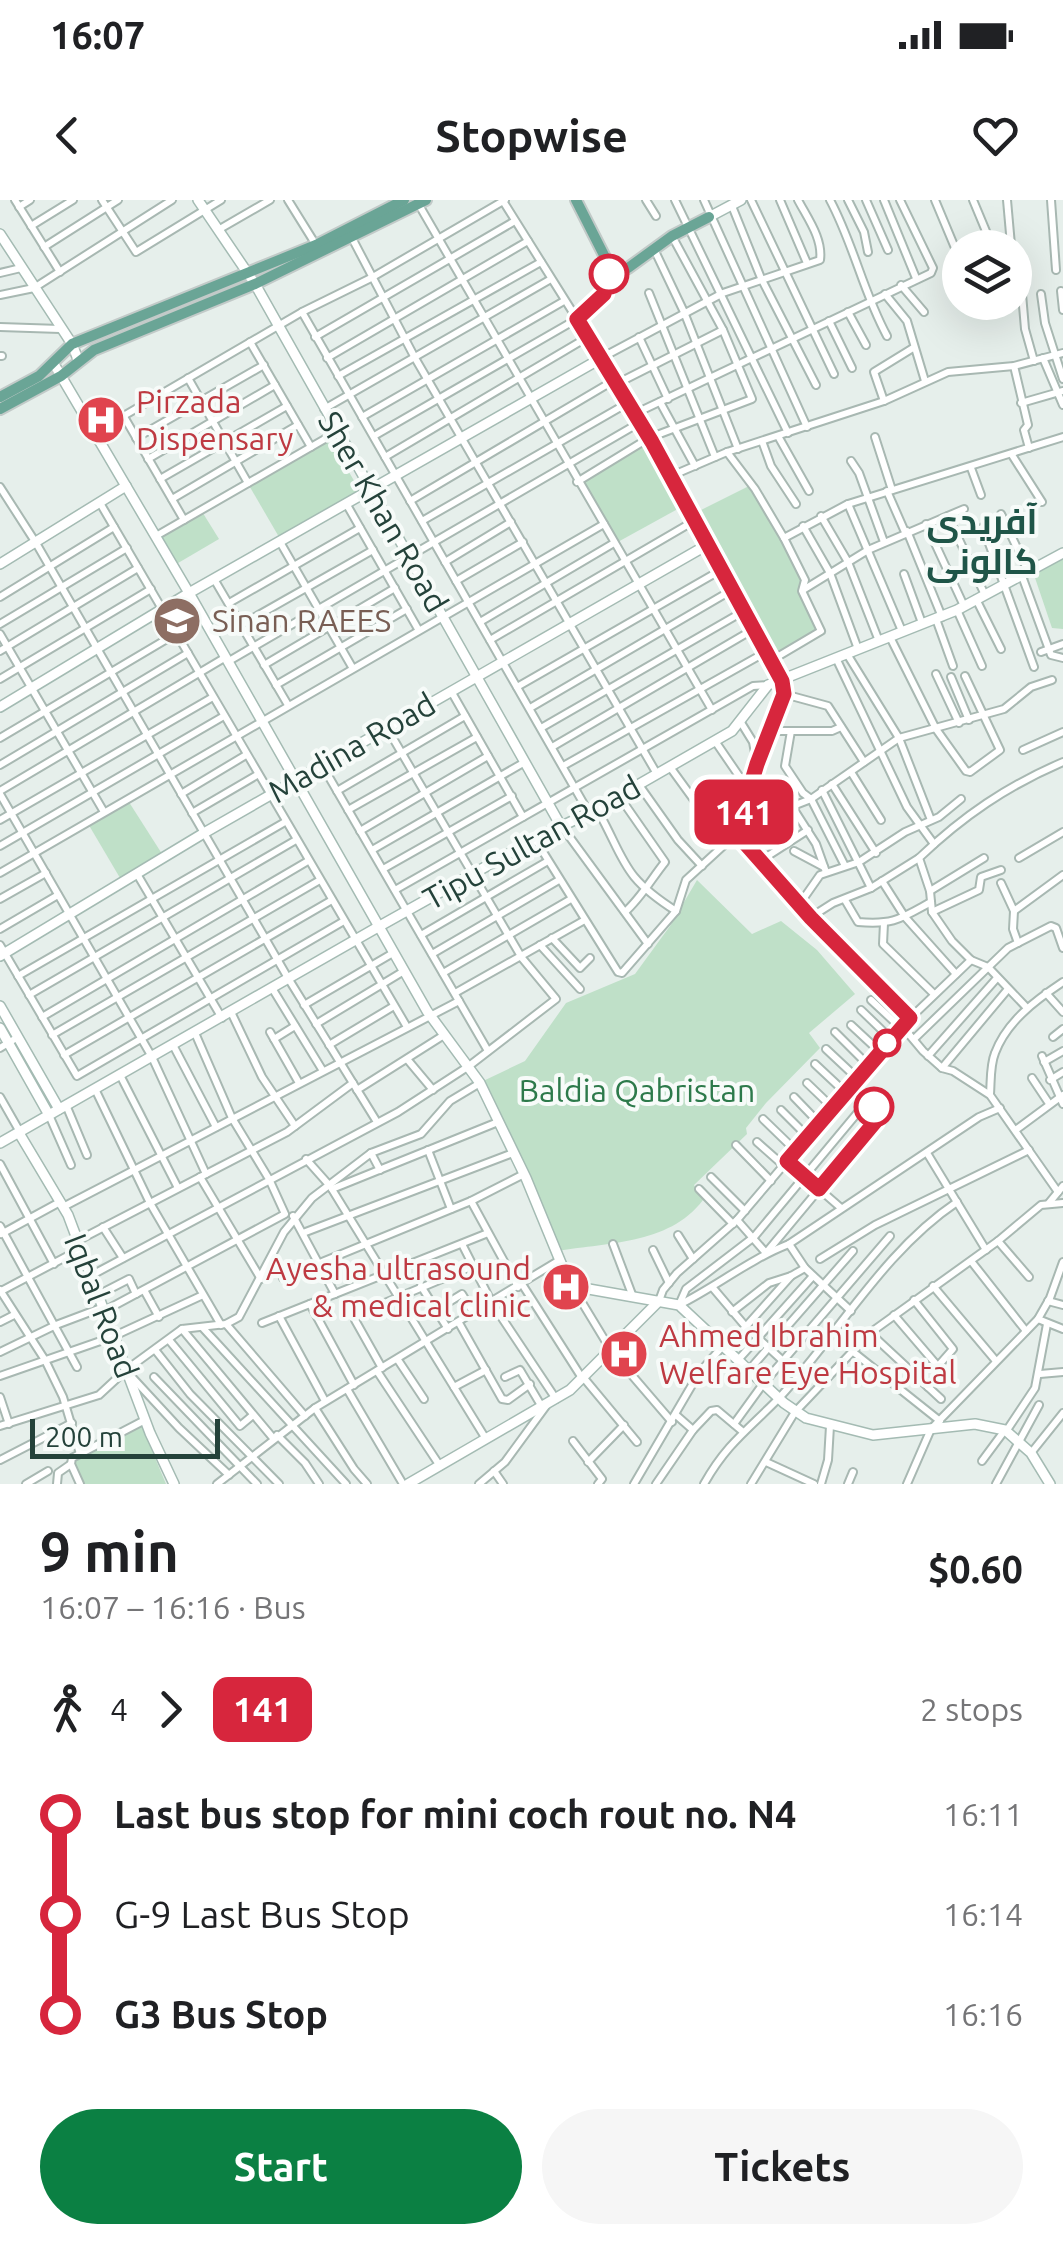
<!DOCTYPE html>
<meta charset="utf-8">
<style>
body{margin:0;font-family:Ubuntu,Cairo,sans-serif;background:#f6f6f6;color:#202124;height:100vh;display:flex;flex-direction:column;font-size:38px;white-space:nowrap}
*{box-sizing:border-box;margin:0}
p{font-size:32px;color:#757577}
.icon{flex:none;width:55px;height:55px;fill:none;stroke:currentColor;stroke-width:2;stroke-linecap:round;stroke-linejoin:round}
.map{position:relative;height:1284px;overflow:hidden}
.details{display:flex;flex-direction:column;background:#fff;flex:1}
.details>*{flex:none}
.badge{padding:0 20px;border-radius:15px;font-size:35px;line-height:65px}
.controls{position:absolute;left:942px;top:30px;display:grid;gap:20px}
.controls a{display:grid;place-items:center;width:90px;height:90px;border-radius:50%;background:#fff;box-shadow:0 10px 40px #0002;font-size:50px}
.scale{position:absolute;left:30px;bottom:25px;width:190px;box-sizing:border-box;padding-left:10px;border:5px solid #24423a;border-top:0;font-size:28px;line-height:35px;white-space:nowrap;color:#24423a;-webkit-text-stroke:8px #f7fbf9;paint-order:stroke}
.map>.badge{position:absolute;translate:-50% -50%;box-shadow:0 0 0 5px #fff}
.legs{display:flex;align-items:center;gap:15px;height:110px;padding:0 40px;font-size:32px}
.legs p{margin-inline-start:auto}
.overview{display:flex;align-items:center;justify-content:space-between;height:170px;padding:0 40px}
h1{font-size:55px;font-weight:700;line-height:75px}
.cta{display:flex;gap:20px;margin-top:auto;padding:20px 40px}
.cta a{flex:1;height:115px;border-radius:60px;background:#0b8043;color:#fff;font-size:40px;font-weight:700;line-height:115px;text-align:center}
.cta a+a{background:#f6f6f6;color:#202124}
ul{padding:0 40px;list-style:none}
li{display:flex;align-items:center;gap:35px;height:100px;font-size:38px}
li i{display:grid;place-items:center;width:15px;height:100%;margin:0 12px;background:currentColor}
li i::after{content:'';width:25px;height:25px;margin:-12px;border:8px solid;border-radius:50%;background:#fff}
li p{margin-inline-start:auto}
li:first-child i{background:linear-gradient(#0000 50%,currentColor 0)}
li:last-child i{background:linear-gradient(currentColor 50%,#0000 0)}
.status{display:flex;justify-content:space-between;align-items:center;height:70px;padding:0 50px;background:#fff;direction:ltr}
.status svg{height:28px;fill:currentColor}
header{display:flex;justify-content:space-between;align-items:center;height:130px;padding:0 40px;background:#fff;font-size:45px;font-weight:700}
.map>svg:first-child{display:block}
</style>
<div class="status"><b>16:07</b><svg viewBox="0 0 49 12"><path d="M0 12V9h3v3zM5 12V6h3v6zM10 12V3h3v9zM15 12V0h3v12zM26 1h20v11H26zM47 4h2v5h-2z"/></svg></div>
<header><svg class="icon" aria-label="back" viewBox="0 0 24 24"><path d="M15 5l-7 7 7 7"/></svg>Stopwise<svg class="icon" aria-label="heart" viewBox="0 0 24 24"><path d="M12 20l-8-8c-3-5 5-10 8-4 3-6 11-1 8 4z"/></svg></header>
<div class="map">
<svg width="1063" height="1284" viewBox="0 0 1063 1284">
<rect width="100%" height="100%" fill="#e6efeb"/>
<g fill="#bfe0c8">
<path d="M328,236L360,291L279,337L247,282Z"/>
<path d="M649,241L685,305L616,343L580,283Z"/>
<path d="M751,285L805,380L802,391L821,431L772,460L691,315Z"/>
<path d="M201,310L219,339L173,366L156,336Z"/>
<path d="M1063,351V429L1052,428L1032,369Z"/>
<path d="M127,599L164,657L123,683L87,622Z"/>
<path d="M697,680L752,734L781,721L817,750L855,794L809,833L820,848L766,903L746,928L747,934L694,985L703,1000C668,1046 605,1042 552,1052L481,882L525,861L566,803L635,774L670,726Z"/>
<path d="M140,1222L166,1284H80L72,1258Z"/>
</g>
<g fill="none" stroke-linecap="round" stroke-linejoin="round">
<g stroke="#a8b8b2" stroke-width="10">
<g id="street">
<path d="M15,0L60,72"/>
<path d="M102,0L136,52L221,0"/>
<path d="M288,0L316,45"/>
<path d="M646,0L656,16"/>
<path d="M675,0L788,233"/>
<path d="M704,0L807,227"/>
<path d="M751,0L834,174"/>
<path d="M780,0L807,63"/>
<path d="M830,0C854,45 863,92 887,136"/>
<path d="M848,0L864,32L868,52"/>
<path d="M866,0L888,50"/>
<path d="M884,0L916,78"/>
<path d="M935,0L958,55"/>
<path d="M973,0L993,48"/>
<path d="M1007,0L1011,45"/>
<path d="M1051,0L1056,70"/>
<path d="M419,5L712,510"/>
<path d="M732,6L761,78L816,185"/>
<path d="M19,7L30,0"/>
<path d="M31,26L73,0"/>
<path d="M218,30L270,0"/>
<path d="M352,38L415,158L657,574"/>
<path d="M44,47L118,0"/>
<path d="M654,49L684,112L738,249"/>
<path d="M0,73L21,68"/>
<path d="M901,85L924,112"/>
<path d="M1061,91L1063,110"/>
<path d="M649,93L715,257"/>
<path d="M885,94L907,121L925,181"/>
<path d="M1022,94L1025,129L1034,161"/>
<path d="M1041,94L1045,123L1063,179"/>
<path d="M0,95L34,88L172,0"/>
<path d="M302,112L589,613"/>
<path d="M848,112L866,145"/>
<path d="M829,121L852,168"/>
<path d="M0,127L60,129"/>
<path d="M315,137L515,21"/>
<path d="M639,137L668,199"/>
<path d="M250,142L311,247"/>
<path d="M0,156H2"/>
<path d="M327,158L528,41"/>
<path d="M601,158L723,93L820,60C823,39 808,19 798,0"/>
<path d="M1043,158L1063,205"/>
<path d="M1014,166L1028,225L1024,230L1029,248"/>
<path d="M338,176L541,62"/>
<path d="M188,178L248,283"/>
<path d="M616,184L723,130"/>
<path d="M884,201L874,172L913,148"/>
<path d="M660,202L695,266"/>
<path d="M1021,203L1063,191"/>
<path d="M324,209L551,79"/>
<path d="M634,214L931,73L933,68L900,0"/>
<path d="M123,215L184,320"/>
<path d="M362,217L564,101"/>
<path d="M96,232L302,112L371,78L505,0"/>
<path d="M374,236L577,119L503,1"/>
<path d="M778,236L809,291"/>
<path d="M875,237L892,290"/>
<path d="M136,238L264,165"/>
<path d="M762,241L771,266L796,304"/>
<path d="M727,252L755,289L784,338L805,380L802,391L821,431L772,460"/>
<path d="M1012,255L1042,302"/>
<path d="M385,257L588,137"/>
<path d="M148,259L275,185"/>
<path d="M851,261L859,273L884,342"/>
<path d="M971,268L981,295"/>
<path d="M671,276L727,252L884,201L948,172L1014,166L1063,153"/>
<path d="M160,279L287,206"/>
<path d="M577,282L649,238L752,199L723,130L672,36"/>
<path d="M0,287L36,343L288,778L377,922"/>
<path d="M887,291L905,332"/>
<path d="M172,299L298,225"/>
<path d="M410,301L613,181"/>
<path d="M100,303L407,827"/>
<path d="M848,304L902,431"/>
<path d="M347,305L418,429"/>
<path d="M1001,314L1028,371"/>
<path d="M821,316L848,362L879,441"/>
<path d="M948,316L985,395"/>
<path d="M422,321L626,204"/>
<path d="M926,324L964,406"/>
<path d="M803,326L830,373L858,449"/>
<path d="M983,327L1034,467"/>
<path d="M907,331L942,417"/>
<path d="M156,336L337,232"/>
<path d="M784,338L848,304L1063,237"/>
<path d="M280,342L352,467"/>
<path d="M445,362L511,322"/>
<path d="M904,374L922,423"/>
<path d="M1022,376L1051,455L1063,458"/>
<path d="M214,379L288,505"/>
<path d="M456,381L523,342"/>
<path d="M803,390L868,350L964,309"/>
<path d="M0,397L114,327"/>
<path d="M976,399L1001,449"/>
<path d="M229,403L360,328"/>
<path d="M957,410L982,466"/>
<path d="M936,419L953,466"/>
<path d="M480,422L614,343"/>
<path d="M0,424L127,348"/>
<path d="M241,425L373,350"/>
<path d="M0,434L104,612"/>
<path d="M890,437L936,529L966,571L970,572L1000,550L965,476"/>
<path d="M490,440L694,321"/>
<path d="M0,451L138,368"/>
<path d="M1041,452L1063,444"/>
<path d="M847,454L899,538L931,620"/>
<path d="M836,458L907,607L934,644"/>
<path d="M229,461L639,223"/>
<path d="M264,465L395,388"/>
<path d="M936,474L959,523"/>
<path d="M951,477L969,520"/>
<path d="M0,479L151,389"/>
<path d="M276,485L407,409"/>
<path d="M517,487L721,370"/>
<path d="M451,491L523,617"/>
<path d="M784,494L828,506L864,562"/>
<path d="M530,508L732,390"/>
<path d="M541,528L744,411"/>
<path d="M770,531H832L841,527"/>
<path d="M791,531L785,566L803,593L811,599L845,666"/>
<path d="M0,538L177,433"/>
<path d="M715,541L739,576L753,586"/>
<path d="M552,547L754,429"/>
<path d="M1023,550L1063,532"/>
<path d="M758,563L784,494L782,481"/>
<path d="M0,565L188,453"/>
<path d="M322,565L488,851"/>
<path d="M563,566L766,452"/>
<path d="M670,567L694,600L711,617L736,633L799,705L910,818"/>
<path d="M851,572L881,620"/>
<path d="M832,584L876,653"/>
<path d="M639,585L678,640L702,666"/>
<path d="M822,590L871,688"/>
<path d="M0,591L226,457"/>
<path d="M337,591L465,516"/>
<path d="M752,592L772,582L777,583L816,644L826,672"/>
<path d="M0,594L152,857L206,974"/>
<path d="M181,594L246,555"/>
<path d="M619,596L665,662C652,678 641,698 625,712"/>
<path d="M597,609C626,661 621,676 676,711"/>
<path d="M348,610L477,537"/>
<path d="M192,613L257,575"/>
<path d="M0,620L213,497"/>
<path d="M563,628L648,744"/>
<path d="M360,631L488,556"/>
<path d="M737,632L754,621L811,599L899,538L1004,509L1031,487L1052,480"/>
<path d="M535,639L618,772L622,773L676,711L686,680L735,635L751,593L757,564L753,542L740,521"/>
<path d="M0,646L224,516"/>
<path d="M372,650L525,562"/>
<path d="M794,651L824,667"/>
<path d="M1019,658L1063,632"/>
<path d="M760,661L808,630"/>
<path d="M383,669L512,596"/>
<path d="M0,673L604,324"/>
<path d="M137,674L222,818"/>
<path d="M882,681L905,717L956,774"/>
<path d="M1001,683L1014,711L1013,729L1018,743"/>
<path d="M395,690L753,486L768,485"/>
<path d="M930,691L984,658"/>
<path d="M0,699L46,673"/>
<path d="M845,700L858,722C894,725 900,719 931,702"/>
<path d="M799,705L820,675L859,662L905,632L939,617L961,599"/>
<path d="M1014,711L1063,675"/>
<path d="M932,712L979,690L981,677L1001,670"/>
<path d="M811,717L833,703L871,688L919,658"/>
<path d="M884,723L883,744L934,794"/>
<path d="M0,729L58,695"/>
<path d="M421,735L548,661"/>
<path d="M552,738L580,768L590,758"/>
<path d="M0,745L77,876L344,721"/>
<path d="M540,745L580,789"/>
<path d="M432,754L559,680"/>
<path d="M443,773L571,699"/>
<path d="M18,776L285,622"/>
<path d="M272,788L323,871"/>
<path d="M455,793L583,721"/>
<path d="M1046,793L1063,812"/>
<path d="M29,795L296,640"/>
<path d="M871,800L901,828"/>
<path d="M304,805L393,753"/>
<path d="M1027,808L988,767L971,760L952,741L932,712L930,691L919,658C963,616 1007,586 1063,562"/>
<path d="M861,810L891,839"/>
<path d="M231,812L262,877L295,926"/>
<path d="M42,817L308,661"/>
<path d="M316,824L404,771"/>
<path d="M851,825L880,852"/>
<path d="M902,826L923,851L942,868L953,871L990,895L1058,992"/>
<path d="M270,832L299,883"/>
<path d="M835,832L869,866"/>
<path d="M52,835L320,680"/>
<path d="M1053,837L1063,829"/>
<path d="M274,839L295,826"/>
<path d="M914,839L1008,748L1051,726L1056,728L1063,748"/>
<path d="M173,845L216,927"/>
<path d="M329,845L394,806"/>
<path d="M0,848L18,837"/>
<path d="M826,849L858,879"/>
<path d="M64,855L332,700"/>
<path d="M928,856L997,778"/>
<path d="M1042,856L1063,904"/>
<path d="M407,859L433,890"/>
<path d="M1044,862L1063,851"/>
<path d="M815,864L847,894"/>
<path d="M942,868L1008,789"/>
<path d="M120,875L178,988"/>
<path d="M1032,878L1048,902"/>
<path d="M1050,880L1063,872"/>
<path d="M807,883L834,909"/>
<path d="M95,889L150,1003L221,1125"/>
<path d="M357,890L444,835"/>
<path d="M990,894C991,881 990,865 995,853C1007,821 1036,800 1063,782"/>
<path d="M0,897L20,932"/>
<path d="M794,897L820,924"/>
<path d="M66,905L87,955"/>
<path d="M781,910L808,937"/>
<path d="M49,915L71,965"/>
<path d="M763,919L796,951"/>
<path d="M1017,929L1063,895"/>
<path d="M757,942L783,965"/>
<path d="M736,945L771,981"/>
<path d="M428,950L451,1009"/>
<path d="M371,953L380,970"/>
<path d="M927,953L986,1050"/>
<path d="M306,959L330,986L486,1239"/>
<path d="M787,961L841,1008"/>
<path d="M0,964L54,1064"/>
<path d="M200,977L261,1079"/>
<path d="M711,977L745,1011"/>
<path d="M332,989L498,922"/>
<path d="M699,989L733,1024"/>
<path d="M471,1001L518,1087"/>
<path d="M1049,1003L1063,986"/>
<path d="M63,1007L459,801"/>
<path d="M293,1016L335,1094"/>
<path d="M737,1020L766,1053L875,922L874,907"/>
<path d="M0,1026L77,1167"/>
<path d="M103,1027L123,1058"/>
<path d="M303,1033L513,953"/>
<path d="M1,1034L60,1002"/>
<path d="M678,1035L693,1059"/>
<path d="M77,1041L287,932L353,883"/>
<path d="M998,1041L1029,1077"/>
<path d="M462,1044L492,1103L556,1199"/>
<path d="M613,1044L633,1097"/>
<path d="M789,1044L805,1068L851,1111"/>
<path d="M653,1050L669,1083"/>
<path d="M820,1059L875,1025L1029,950"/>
<path d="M971,1061L1026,1131"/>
<path d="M90,1076L398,912L469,866L556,799L522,758L387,528"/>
<path d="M283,1078L471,1001L524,974"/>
<path d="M569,1081L612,1152L672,1222"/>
<path d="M522,1084L582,1178"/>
<path d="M421,1086L448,1129"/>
<path d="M933,1086L996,1161"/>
<path d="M713,1088L746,1127L783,1161"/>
<path d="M0,1090L45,1160L63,1197L80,1254"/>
<path d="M144,1090L159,1117"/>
<path d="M1,1091L79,1050"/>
<path d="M98,1095L129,1079L136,1094"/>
<path d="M914,1100L953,1149L938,1166"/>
<path d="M659,1101L663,1090L677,1073L737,1020L902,826L971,760"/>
<path d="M1048,1101L1063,1105"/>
<path d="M449,1102L462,1094L474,1114"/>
<path d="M310,1104L354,1185"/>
<path d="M679,1105C717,1086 750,1059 789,1044L979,917L1000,908"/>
<path d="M679,1105L686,1089L754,1037L859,911"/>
<path d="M104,1111L285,1014L269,979L232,918L195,833"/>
<path d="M732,1112L769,1083L791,1076L805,1068"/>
<path d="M894,1115L941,1170L928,1187"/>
<path d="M279,1116L325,1201"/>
<path d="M1038,1119L1063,1129"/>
<path d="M0,1122L14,1115"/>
<path d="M262,1123L488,1033"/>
<path d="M459,1123L502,1199L508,1200L530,1184"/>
<path d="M226,1124L305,1216"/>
<path d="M203,1128L346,1284"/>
<path d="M182,1129L273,1238"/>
<path d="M870,1133L941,1199"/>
<path d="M169,1140L240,1226L253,1215"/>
<path d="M726,1149L791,1076"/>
<path d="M156,1151L190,1194L279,1284"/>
<path d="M852,1151L940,1221"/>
<path d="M0,1152L56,1125L101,1108"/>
<path d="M398,1160L424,1199"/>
<path d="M738,1160L813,1076"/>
<path d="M382,1168L355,1120L356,1115L473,1066"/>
<path d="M749,1170L853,1051"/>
<path d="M377,1171L440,1266"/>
<path d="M1040,1174L1063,1172"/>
<path d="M130,1175L179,1228L229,1275"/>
<path d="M0,1176L112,1137L203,1095"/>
<path d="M154,1177L257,1284"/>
<path d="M505,1177L520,1170L542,1207"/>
<path d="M583,1177L637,1242"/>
<path d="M454,1187L486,1170"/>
<path d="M347,1189L403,1284"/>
<path d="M0,1197L9,1224"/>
<path d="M315,1208L354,1269L367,1284"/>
<path d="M676,1215L693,1230"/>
<path d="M734,1224L763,1184L890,1036"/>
<path d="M0,1226L99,1195L126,1170L182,1129L226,1124L239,1117L284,1032L312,998L371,953L421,934L450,901L480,883"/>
<path d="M1007,1230L1035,1188L1047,1124"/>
<path d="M277,1235L305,1263L319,1284"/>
<path d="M573,1241L602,1279L598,1284"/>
<path d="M1031,1253L1063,1213"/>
<path d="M0,1260L72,1223"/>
<path d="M982,1261L1005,1230"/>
<path d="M588,1262L624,1225"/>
<path d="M766,1262L814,1284"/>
<path d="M494,1271L503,1284"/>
<path d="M26,1284L48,1271"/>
<path d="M57,1284L58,1273L71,1264"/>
<path d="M80,1284L71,1264L72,1258L145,1220"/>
<path d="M217,1284L315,1208L558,1061"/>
<path d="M479,1284L505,1262L546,1206"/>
<path d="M634,1284L699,1173L722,1147"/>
<path d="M656,1284L693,1230L711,1211L717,1210L742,1231"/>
<path d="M704,1284C727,1243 749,1229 780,1197C839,1133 884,1051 957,1002"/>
<path d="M751,1284L795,1212L870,1133L998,1041L1041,1005L1063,1003"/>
<path d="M821,1284L828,1260L830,1226"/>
<path d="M848,1284L853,1272"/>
<path d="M907,1284L931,1229L1038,1119L1050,1098L1063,1062"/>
<path d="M996,1284L1039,1205"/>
</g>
</g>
<g stroke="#a4bbb3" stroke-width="12">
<g id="secondary">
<path d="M198,0L255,84L562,628"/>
<path d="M709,17L741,0"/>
<path d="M0,34L72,144L79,162"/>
<path d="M611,69L604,94L577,119L652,242L782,481"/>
<path d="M54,164L189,393L427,811L480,883L526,978L568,1080L583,1088L679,1105L784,1203L806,1218L873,1235L975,1224L1005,1230L1031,1253L1050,1284"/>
<path d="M0,364L126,286"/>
<path d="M0,507L189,393L600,159"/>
<path d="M0,756L204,633L707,345"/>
<path d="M0,806L59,909"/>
<path d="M0,828L49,915"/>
<path d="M19,933L68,1015L150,1233L174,1284"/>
<path d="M0,943L378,727L535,639L589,613L732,531L768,485L957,410L1063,353"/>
<path d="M408,1284L570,1190L659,1101"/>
</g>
</g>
<g stroke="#c2cac8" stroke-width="14">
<g id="primary">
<path d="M576,0L611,69L628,68L672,36L709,17"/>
<path d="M0,197L39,176L72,144L316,45L404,0"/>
<path d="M0,209L61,176L94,150L255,84L426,0"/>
</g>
</g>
<use href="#street" stroke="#fff" stroke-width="6"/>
<use href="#secondary" stroke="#fff" stroke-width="9"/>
<use href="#primary" stroke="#6aa596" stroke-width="10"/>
</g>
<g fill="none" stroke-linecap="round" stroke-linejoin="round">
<g stroke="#fff" stroke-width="22">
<path id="line-1" d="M609,74L604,94L577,119L652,242L782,481L784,494L757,564L736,633L811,718L910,818L787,961L819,989L875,922L874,907"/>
</g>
<use href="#line-1" stroke="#d7263d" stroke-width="15"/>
</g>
<defs>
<g id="hospital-disc" transform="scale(2.5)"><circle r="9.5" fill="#e0444e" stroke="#f7fbf9"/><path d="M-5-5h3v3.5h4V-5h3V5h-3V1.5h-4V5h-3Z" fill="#fff"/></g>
<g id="university-disc" transform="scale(2.5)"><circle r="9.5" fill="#8d6e63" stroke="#f7fbf9"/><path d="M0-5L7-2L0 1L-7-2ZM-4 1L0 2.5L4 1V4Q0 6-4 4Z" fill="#fff"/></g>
</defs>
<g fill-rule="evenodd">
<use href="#hospital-disc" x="101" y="220"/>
<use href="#university-disc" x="177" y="421"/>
<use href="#hospital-disc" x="566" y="1087"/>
<use href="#hospital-disc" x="624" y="1154"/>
</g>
<g fill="#fff" stroke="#d7263d" stroke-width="5">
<circle cx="609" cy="74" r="18"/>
<circle cx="887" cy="843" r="12"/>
<circle cx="874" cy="907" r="18"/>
</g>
<g text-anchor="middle" stroke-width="8" stroke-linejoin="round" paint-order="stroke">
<g font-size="32" fill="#be3a42" stroke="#f7fbf9" text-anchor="start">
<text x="136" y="213">Pirzada<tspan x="136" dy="37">Dispensary</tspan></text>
<text x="531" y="1080" text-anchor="end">Ayesha ultrasound<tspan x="531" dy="37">&amp; medical clinic</tspan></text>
<text x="659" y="1147">Ahmed Ibrahim<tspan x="659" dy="37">Welfare Eye Hospital</tspan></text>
</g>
<g font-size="32" fill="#24423a" stroke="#f7fbf9">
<text transform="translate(383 312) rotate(60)" y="11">Sher Khan Road</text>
<text transform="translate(352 548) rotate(-30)" y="11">Madina Road</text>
<text transform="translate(532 643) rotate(-29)" y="11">Tipu Sultan Road</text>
<text transform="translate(101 1106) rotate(69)" y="11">Iqbal Road</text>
</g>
<g font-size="32" fill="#785e54" stroke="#f7fbf9" text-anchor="start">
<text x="212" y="432">Sinan RAEES</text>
</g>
<g font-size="32" fill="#2d7a4b" stroke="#f7fbf9">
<text x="637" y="902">Baldia Qabristan</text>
</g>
<g font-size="35" font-weight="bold" fill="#1f5548" stroke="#f7fbf9">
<text x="982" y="334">آفریدی<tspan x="982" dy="40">کالونی</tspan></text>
</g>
</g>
</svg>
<div class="controls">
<a><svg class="icon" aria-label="layers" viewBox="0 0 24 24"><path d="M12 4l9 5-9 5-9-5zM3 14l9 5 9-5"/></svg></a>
</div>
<div class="scale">200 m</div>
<b class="badge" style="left:744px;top:612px;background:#d7263d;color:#fff">141</b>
</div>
<section class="details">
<div class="overview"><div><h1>9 min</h1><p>16:07 – 16:16 · Bus</p></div><b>$0.60</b></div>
<div class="legs"><svg class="icon" aria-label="walk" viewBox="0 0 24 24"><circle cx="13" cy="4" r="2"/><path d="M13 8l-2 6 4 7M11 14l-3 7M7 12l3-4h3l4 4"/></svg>4<svg class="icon" aria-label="forward" viewBox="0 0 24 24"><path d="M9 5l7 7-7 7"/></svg><b class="badge" style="background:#d7263d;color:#fff">141</b><p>2 stops</p></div>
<ul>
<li><i style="color:#d7263d"></i><b>Last bus stop for mini coch rout no. N4</b><p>16:11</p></li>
<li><i style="color:#d7263d"></i><span>G-9 Last Bus Stop</span><p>16:14</p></li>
<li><i style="color:#d7263d"></i><b>G3 Bus Stop</b><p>16:16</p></li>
</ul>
<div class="cta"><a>Start</a><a>Tickets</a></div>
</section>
